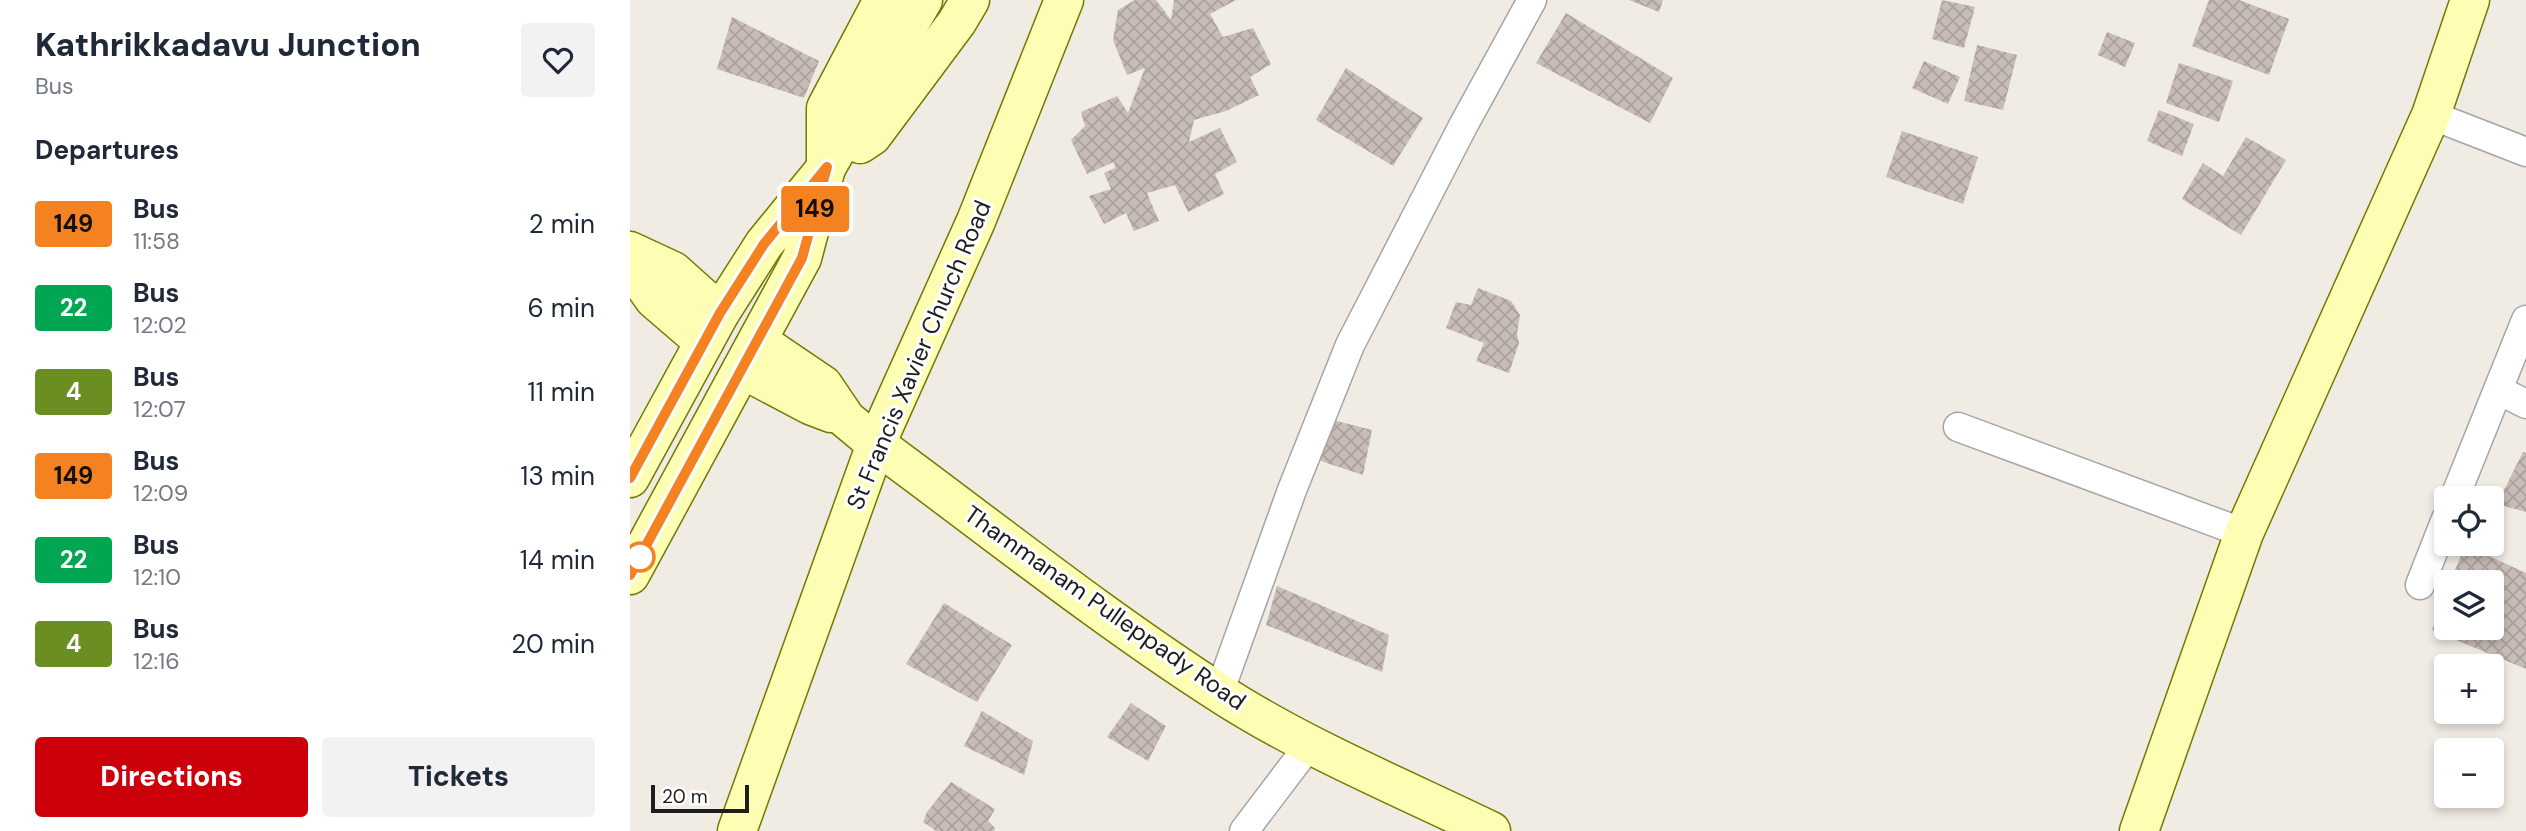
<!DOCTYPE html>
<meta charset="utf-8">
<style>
body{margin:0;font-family:"DM Sans",sans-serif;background:#f2f2f3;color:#1f2937;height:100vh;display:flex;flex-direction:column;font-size:26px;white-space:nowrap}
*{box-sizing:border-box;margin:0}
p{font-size:23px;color:#747a83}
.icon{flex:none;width:38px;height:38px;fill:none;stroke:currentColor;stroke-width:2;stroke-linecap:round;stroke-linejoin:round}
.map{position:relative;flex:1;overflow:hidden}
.panel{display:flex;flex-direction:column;background:#fff;width:630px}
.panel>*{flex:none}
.badge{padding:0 14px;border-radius:5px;font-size:24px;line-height:46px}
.buttons{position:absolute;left:1804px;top:486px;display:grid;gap:14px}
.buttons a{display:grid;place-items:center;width:70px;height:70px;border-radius:7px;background:#fff;box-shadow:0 4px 10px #0003;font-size:35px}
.scale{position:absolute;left:21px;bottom:18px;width:98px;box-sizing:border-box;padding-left:7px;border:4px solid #1e1e1e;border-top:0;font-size:19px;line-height:24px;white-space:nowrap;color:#1e1e1e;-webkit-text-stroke:5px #fff;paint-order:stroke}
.map>.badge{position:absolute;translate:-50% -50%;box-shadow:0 0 0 4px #fff}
h2{padding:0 35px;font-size:26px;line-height:63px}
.round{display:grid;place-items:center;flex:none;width:74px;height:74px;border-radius:7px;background:#f2f2f3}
.summary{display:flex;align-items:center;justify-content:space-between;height:119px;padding:0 35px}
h1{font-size:33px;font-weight:800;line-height:52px}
.button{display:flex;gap:14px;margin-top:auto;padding:14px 35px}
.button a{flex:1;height:80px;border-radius:7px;background:#cc000b;color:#fff;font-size:28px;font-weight:800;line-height:80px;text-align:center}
.button a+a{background:#f2f2f3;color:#1f2937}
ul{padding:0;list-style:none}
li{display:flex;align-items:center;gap:21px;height:84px;padding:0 35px}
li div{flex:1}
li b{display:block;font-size:26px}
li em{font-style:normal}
li .badge{min-width:77px;font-weight:700;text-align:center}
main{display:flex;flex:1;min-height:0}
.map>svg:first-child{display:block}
</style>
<main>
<section class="panel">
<div class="summary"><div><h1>Kathrikkadavu Junction</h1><p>Bus</p></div><a class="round"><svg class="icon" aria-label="heart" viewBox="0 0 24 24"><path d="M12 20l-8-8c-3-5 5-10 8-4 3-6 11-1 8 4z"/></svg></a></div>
<h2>Departures</h2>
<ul>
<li><span class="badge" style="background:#f58220;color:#111">149</span><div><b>Bus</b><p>11:58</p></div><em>2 min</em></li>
<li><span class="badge" style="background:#00a651;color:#fff">22</span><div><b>Bus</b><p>12:02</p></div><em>6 min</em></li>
<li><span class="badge" style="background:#6b8e23;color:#fff">4</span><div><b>Bus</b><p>12:07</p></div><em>11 min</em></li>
<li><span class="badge" style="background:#f58220;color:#111">149</span><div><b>Bus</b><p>12:09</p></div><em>13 min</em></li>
<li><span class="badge" style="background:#00a651;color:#fff">22</span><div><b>Bus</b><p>12:10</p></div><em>14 min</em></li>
<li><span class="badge" style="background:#6b8e23;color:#fff">4</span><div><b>Bus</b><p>12:16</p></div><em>20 min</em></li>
</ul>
<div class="button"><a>Directions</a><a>Tickets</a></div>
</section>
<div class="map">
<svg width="1896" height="831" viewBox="0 0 1896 831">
<defs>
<pattern id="building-cross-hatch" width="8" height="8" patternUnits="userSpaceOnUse" patternTransform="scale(1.75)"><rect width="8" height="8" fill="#c8bcb6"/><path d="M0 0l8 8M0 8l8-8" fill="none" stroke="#aba19c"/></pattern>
</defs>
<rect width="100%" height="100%" fill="#f0ebe3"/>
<g fill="url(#building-cross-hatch)">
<path d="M505,0H526L541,20L544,0H606L580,14L593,37L623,28L641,64L620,77L629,95L596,111L564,120L559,142L590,128L607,162L585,174L594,194L558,212L545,185L517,193L529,221L504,231L496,213L474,224L459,196L481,189L474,173L485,168L484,162L457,174L441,140L455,126L451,112L487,96L498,113L515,68L497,75L483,40L488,10Z"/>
<path d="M999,0H1033L1029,12Z"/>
<path d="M1312,0L1345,7L1334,48L1302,39Z"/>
<path d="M1579,0H1609L1659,19L1639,75L1562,46Z"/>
<path d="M936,13L1043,78L1020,123L906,63Z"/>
<path d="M102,17L189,61L174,98L87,69Z"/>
<path d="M1477,32L1505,43L1495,67L1468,55Z"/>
<path d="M1347,45L1387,55L1373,110L1334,101Z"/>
<path d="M1294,61L1330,77L1318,104L1282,88Z"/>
<path d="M1549,63L1603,81L1589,122L1536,103Z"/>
<path d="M716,68L793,118L763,166L686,120Z"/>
<path d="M1529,110L1564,124L1552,156L1517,141Z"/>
<path d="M1272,131L1348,157L1333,204L1256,177Z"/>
<path d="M1616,137L1656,160L1611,235L1552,199L1573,163L1593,176Z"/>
<path d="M848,288L881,301L890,315L887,334L889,343L879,373L846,361L854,343L816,328L826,302L841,305Z"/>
<path d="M699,419L742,430L733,475L685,459Z"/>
<path d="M1893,452L1896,453V512L1867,504Z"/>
<path d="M1835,545L1896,573V669L1802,630L1816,593V628H1862V583H1820Z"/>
<path d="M647,586L759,635L752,672L636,625Z"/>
<path d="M314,603L382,645L347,702L276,664Z"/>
<path d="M501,703L536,726L518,761L477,737Z"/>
<path d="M352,711L403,741L394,775L334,746Z"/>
<path d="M321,782L365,809L358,821L365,828L364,831H306L293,822L297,812Z"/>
</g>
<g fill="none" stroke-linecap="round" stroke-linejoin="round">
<g stroke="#a5a5a5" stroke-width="31">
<g id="street">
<path d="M1801,115L1896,152"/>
<path d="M1868,390L1896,404"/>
<path d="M1328,427L1614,533"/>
<path d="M1824,499L1896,320"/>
<path d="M1790,585L1816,519"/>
<path d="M589,693L662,490L720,345L833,126L902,0"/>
<path d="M614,831L680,744"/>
</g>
</g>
<g stroke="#737a00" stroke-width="41">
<g id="secondary">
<path d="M230,144L242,136L327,22L340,0"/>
<path d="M0,251L43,271L90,313"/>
<path d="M0,265L24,299L74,342"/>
<path d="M128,341L193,385L216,419L246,444C359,527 470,616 588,692C671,746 772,788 861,831"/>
<path d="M112,369L180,405L201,413"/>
<path d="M0,478L90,313L134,244L196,168L293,0"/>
<path d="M0,575L172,258L196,168V108L253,0"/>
<path d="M107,831L246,444L346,221L434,0"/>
<path d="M1509,831L1614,533L1801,115L1840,0"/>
</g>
</g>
<use href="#street" stroke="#fff" stroke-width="28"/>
<use href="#secondary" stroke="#fdfdb3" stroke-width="38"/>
</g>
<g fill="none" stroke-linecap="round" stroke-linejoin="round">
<g stroke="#fff" stroke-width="16">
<path id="line" d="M0,478L90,313L134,244L197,167L172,258L0,575"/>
</g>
<use href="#line" stroke="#f58220" stroke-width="10"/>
</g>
<circle fill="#fff" stroke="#f58220" stroke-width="3.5" cx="10" cy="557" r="14"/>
<g text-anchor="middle" stroke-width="6" stroke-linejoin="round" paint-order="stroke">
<g font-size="24" fill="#1e1e1e" stroke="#fff">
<text transform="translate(289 355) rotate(-67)" y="8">St Francis Xavier Church Road</text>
<text transform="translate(475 608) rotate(35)" y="8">Thammanam Pulleppady Road</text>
</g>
</g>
</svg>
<div class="buttons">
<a><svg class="icon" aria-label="locate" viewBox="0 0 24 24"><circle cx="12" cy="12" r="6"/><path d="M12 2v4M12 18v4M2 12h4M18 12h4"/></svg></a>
<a><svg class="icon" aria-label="layers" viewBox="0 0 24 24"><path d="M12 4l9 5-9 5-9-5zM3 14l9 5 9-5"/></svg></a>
<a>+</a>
<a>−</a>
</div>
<div class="scale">20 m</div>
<b class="badge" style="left:185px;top:209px;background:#f58220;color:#111">149</b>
</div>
</main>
